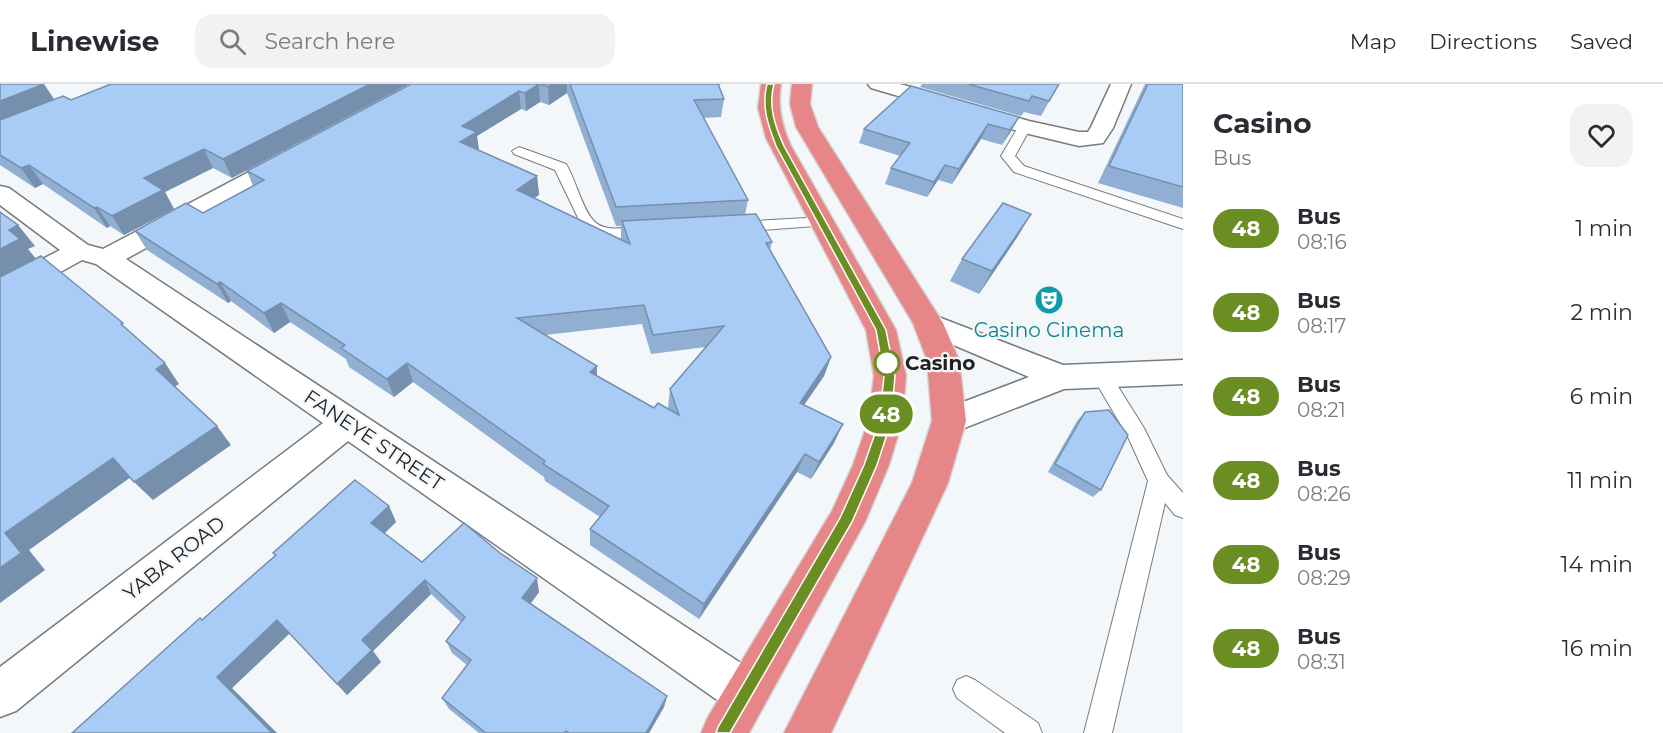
<!DOCTYPE html>
<style>
body{margin:0;font-family:Montserrat,sans-serif;background:#f2f2f3;color:#2b2b33;height:100vh;display:flex;flex-direction:column;font-size:22px;white-space:nowrap}
*{box-sizing:border-box;margin:0}
p{font-size:20px;color:#7c7c81}
.icon{flex:none;width:33px;height:33px;fill:none;stroke:currentColor;stroke-width:2;stroke-linecap:round;stroke-linejoin:round}
.map{position:relative;flex:1;overflow:hidden}
.drawer{display:flex;flex-direction:column;background:#fff;width:480px}
.drawer>*{flex:none}
.badge{padding:0 12px;border-radius:20px;font-size:21px;line-height:39px}
.map>.badge{position:absolute;translate:-50% -50%;box-shadow:0 0 0 3px #fff}
.round{display:grid;place-items:center;flex:none;width:63px;height:63px;border-radius:18px;background:#f2f2f3}
.overview{display:flex;align-items:center;justify-content:space-between;height:102px;padding:0 30px}
h1{font-size:28px;font-weight:700;line-height:45px}
ul{padding:0;list-style:none}
li{display:flex;align-items:center;gap:18px;height:84px;padding:0 30px}
li div{flex:1}
li b{display:block;font-size:22px}
li em{font-style:normal}
li .badge{min-width:66px;font-weight:700;text-align:center}
header{display:flex;align-items:center;gap:36px;box-sizing:border-box;height:84px;padding:0 30px;background:#fff;border-bottom:2px solid #e1e1e2}
header strong{font-size:28px}
nav{display:flex;gap:33px;margin-inline-start:auto;font-size:21px}
.search{width:420px;height:54px;background:#f2f2f3;display:flex;align-items:center;gap:15px;box-sizing:border-box;padding:0 21px;border-radius:18px;color:#7c7c81;font-size:22px}
main{display:flex;flex:1;min-height:0}
.map>svg:first-child{display:block}
</style>
<header>
<strong>Linewise</strong>
<div class="search"><svg class="icon" aria-label="search" viewBox="0 0 24 24"><circle cx="10" cy="10" r="6"/><path d="M15 15l6 6"/></svg>Search here</div>
<nav><a>Map</a><a>Directions</a><a>Saved</a></nav>
</header>
<main>
<div class="map">
<svg width="1183" height="649" viewBox="0 0 1183 649">
<rect width="100%" height="100%" fill="#f4f7fa"/>
<g fill="none" stroke-linecap="round" stroke-linejoin="round">
<g stroke="#787b7e" stroke-width="2">
<g id="service">
<path d="M1025,39L1031,43L1015,72L1024,82L1183,135V145L1014,88L1001,72L1020,40Z"/>
<path d="M519,63L566,80C576,96 581,122 593,136C609,155 643,134 655,148L647,153L607,155L582,142L555,86L514,70L512,67Z"/>
<path d="M824,133L829,135L832,138L829,141L736,148L728,143L736,138Z"/>
<path d="M1100,283L1107,285L1144,344L1167,391L1183,409V434L1175,431L1165,419L1112,649H1084L1148,397L1128,353L1091,290L1093,285Z"/>
<path d="M966,592L975,596L1038,639L1042,649H1005L957,614L953,605L957,596Z"/>
</g>
</g>
<g stroke="#787b7e" stroke-width="3">
<g id="minor">
<path d="M868,0H900L1029,37L1079,48H1088L1091,43L1111,0H1131L1113,44L1103,59L1079,62L1025,49L871,4Z"/>
<path d="M289,69L297,71L300,76L297,81L126,175L762,593L768,609L762,625L746,631L730,625L348,357L16,627L0,633V583L323,339L96,180L82,176L10,216L0,218V197L60,166L0,121V102L9,104L88,161L103,165L281,71Z"/>
<path d="M928,229L1063,281L1183,276V300L1064,305L949,350L937,346L932,337L937,328L1029,293L918,246L913,239L918,232Z"/>
</g>
</g>
<g stroke="#d2d2d3" stroke-width="3">
<g id="trunk">
<path d="M761,0H781C777,22 782,42 791,62L896,246L906,292L902,338L889,381L865,438L749,649H701L708,633L832,427L853,381L868,338L874,292L866,246L766,54L758,24Z"/>
<path d="M792,0H812L810,20L818,43L943,239L959,276L966,337L948,399L831,649H784L912,399L932,337L927,276L913,239L796,43L790,20Z"/>
</g>
</g>
<use href="#service" fill="#fff" fill-rule="evenodd"/>
<use href="#minor" fill="#fff" fill-rule="evenodd"/>
<use href="#trunk" fill="#e68688" fill-rule="evenodd"/>
</g>
<g fill="#90afd3" fill-rule="evenodd">
<path d="M0,0L54,15L71,16L409,0L232,94L213,84L165,108L174,125L124,151L110,142L107,144L43,100L35,104L0,81Z"/>
<path d="M411,0H721L718,2L724,15L721,33L703,34L748,116L745,131L772,158L770,166L831,273L824,292L804,321L834,359L811,395L797,388L699,535L590,461V445L600,433L545,397L544,393L413,298L394,313L349,283L346,275L290,238L274,249L231,217L228,219L147,166L135,147L203,129L253,102L247,87ZM567,9L616,142H621V155L534,114L539,111L537,92L479,67L477,52L521,25L526,27L540,18L549,21ZM642,240L651,270L706,263L670,305L668,324H654L597,292V282L545,251Z"/>
<path d="M922,0H1059L1041,32L1024,28L1021,32L920,3Z"/>
<path d="M1145,0H1183V124L1098,99Z"/>
<path d="M1019,33L1011,47L1002,61L981,55L952,100L938,96L927,113L885,100L891,84L900,72L859,59L864,45Z"/>
<path d="M1018,152L979,210L950,197L962,175Z"/>
<path d="M1085,328L1101,406L1093,413L1048,388L1077,337Z"/>
<path d="M389,422L396,438L385,449L422,478L539,508L531,519L667,612L664,623L649,649H479L449,625L442,614L467,581L452,569L446,557L461,538L431,510L373,567L381,578L347,611L290,549L232,604L72,649L275,472L273,469Z"/>
</g>
<g fill="#768fac">
<path d="M44,0L56,18L0,41V17Z"/>
<path d="M370,0H409L232,94L223,75Z"/>
<path d="M539,0L540,18L526,27L525,9Z"/>
<path d="M553,0H567V9L549,21L548,3Z"/>
<path d="M519,7L521,25L477,52L479,67L460,58L462,42Z"/>
<path d="M1019,33L1011,47L1002,61L1010,46Z"/>
<path d="M988,40L981,55L952,100L959,85Z"/>
<path d="M204,65L213,84L165,108L174,125L124,151L112,132L144,94Z"/>
<path d="M29,81L43,100L35,104L21,84Z"/>
<path d="M945,81L938,96L927,113L934,98Z"/>
<path d="M537,92L539,111L519,125L517,106Z"/>
<path d="M97,123L110,142L107,144L94,124Z"/>
<path d="M1031,130L1018,152L979,210L992,187Z"/>
<path d="M18,141L35,162L28,165L37,176L0,194V165L9,146Z"/>
<path d="M220,198L231,217L228,219L217,200Z"/>
<path d="M281,219L290,238L274,249L264,229Z"/>
<path d="M831,273L824,292L793,337L800,319Z"/>
<path d="M165,279L179,300L171,305L156,285Z"/>
<path d="M407,279L413,298L394,313L387,295Z"/>
<path d="M597,282L596,300L590,288Z"/>
<path d="M843,340L834,359L811,395L819,378Z"/>
<path d="M217,342L231,361L153,416L134,398Z"/>
<path d="M805,370L797,388L699,535L704,520Z"/>
<path d="M113,374L131,393L29,466L45,486L0,519V484L5,449Z"/>
<path d="M389,422L396,438L379,454L371,439Z"/>
<path d="M537,494L539,508L525,527L522,514Z"/>
<path d="M425,496L431,510L373,567L381,578L347,611L337,600L362,556Z"/>
<path d="M277,536L290,549L232,604L277,649H272L217,593Z"/>
<path d="M667,612L664,623L649,649H646Z"/>
</g>
<g fill="#a8ccf5" stroke="#768fac" stroke-width="1.5" fill-rule="evenodd">
<path d="M0,0H44L0,17Z"/>
<path d="M111,0H370L223,75L204,65L144,94L163,106L112,132L97,123L94,124L29,81L21,84L0,71V36L63,12L71,16Z"/>
<path d="M411,0H539L525,9L519,7L462,42L477,48L460,58L537,92L517,106L630,160L622,137L756,130L772,158L766,159L831,273L800,319L843,340L819,378L805,370L704,520L590,445L609,422L543,380L545,377L407,279L387,295L341,264L345,261L281,219L264,229L220,198L217,200L135,147L186,119L203,129L264,96L247,87ZM644,221L653,251L724,242L670,305L679,331L658,319L654,324L590,288L597,282L517,234Z"/>
<path d="M540,0H553L548,3Z"/>
<path d="M570,0H718L724,15L694,16L748,116L616,123Z"/>
<path d="M968,0H1059L1049,17L1032,12L1029,17Z"/>
<path d="M1148,0H1183V103L1109,82Z"/>
<path d="M911,2L1019,33L1010,46L988,40L959,85L945,81L934,98L891,84L910,59L864,45Z"/>
<path d="M1003,119L1031,130L992,187L962,175Z"/>
<path d="M0,128L18,141L9,146L20,155L0,165Z"/>
<path d="M41,172L123,239L121,240L165,279L156,285L217,342L134,398L113,374L5,449L21,469L0,484V193Z"/>
<path d="M1109,326L1128,351L1101,406L1055,380L1085,328Z"/>
<path d="M355,396L389,422L371,439L422,478L464,439L500,469L537,494L522,514L667,612L646,649H569L566,647L564,649H486L442,614L471,576L446,557L465,533L425,496L362,556L372,566L337,600L277,536L217,593L272,649H72L200,534L202,536L276,471L273,469Z"/>
</g>
<path fill="#6b8e23" stroke="#fff" stroke-width="1.5" d="M767,0H774C768,22 775,42 784,62L886,246L895,292L891,338L877,381L852,438L730,649H716L718,643L840,434L864,381L879,338L884,292L876,246L776,62C768,41 761,22 767,0Z"/>
<defs>
<g id="theatre-disc" transform="scale(1.5)"><circle r="9.5" fill="#0f9aa8" stroke="#f4f7fa"/><path d="M-5-5.5Q0-4 5-5.5V0Q5 5 0 6Q-5 5-5 0ZM-3.3-2.5H-1v1.5H-3.3ZM1-2.5H3.3v1.5H1ZM-2.8 1Q0 5.5 2.8 1Z" fill="#fff"/></g>
</defs>
<g fill-rule="evenodd">
<use href="#theatre-disc" x="1049" y="216"/>
</g>
<circle fill="#fff" stroke="#6b8e23" stroke-width="3" cx="887" cy="279" r="12"/>
<g text-anchor="middle" stroke-width="4.5" stroke-linejoin="round" paint-order="stroke">
<g font-size="20" fill="#0d838f" stroke="#f4f7fa">
<text x="1049" y="253">Casino Cinema</text>
</g>
<g font-size="20" font-weight="bold" fill="#1f2021" stroke="#f4f7fa" text-anchor="start">
<text x="905" y="286">Casino</text>
</g>
<g font-size="20" fill="#1f2021" stroke="#f4f7fa">
<text transform="translate(374 356) rotate(34)" y="7">FANEYE STREET</text>
<text transform="translate(174 474) rotate(-38)" y="7">YABA ROAD</text>
</g>
</g>
</svg>
<b class="badge" style="left:886px;top:330px;background:#6b8e23;color:#fff">48</b>
</div>
<section class="drawer">
<div class="overview"><div><h1>Casino</h1><p>Bus</p></div><a class="round"><svg class="icon" aria-label="heart" viewBox="0 0 24 24"><path d="M12 20l-8-8c-3-5 5-10 8-4 3-6 11-1 8 4z"/></svg></a></div>
<ul>
<li><span class="badge" style="background:#6b8e23;color:#fff">48</span><div><b>Bus</b><p>08:16</p></div><em>1 min</em></li>
<li><span class="badge" style="background:#6b8e23;color:#fff">48</span><div><b>Bus</b><p>08:17</p></div><em>2 min</em></li>
<li><span class="badge" style="background:#6b8e23;color:#fff">48</span><div><b>Bus</b><p>08:21</p></div><em>6 min</em></li>
<li><span class="badge" style="background:#6b8e23;color:#fff">48</span><div><b>Bus</b><p>08:26</p></div><em>11 min</em></li>
<li><span class="badge" style="background:#6b8e23;color:#fff">48</span><div><b>Bus</b><p>08:29</p></div><em>14 min</em></li>
<li><span class="badge" style="background:#6b8e23;color:#fff">48</span><div><b>Bus</b><p>08:31</p></div><em>16 min</em></li>
</ul>
</section>
</main>
